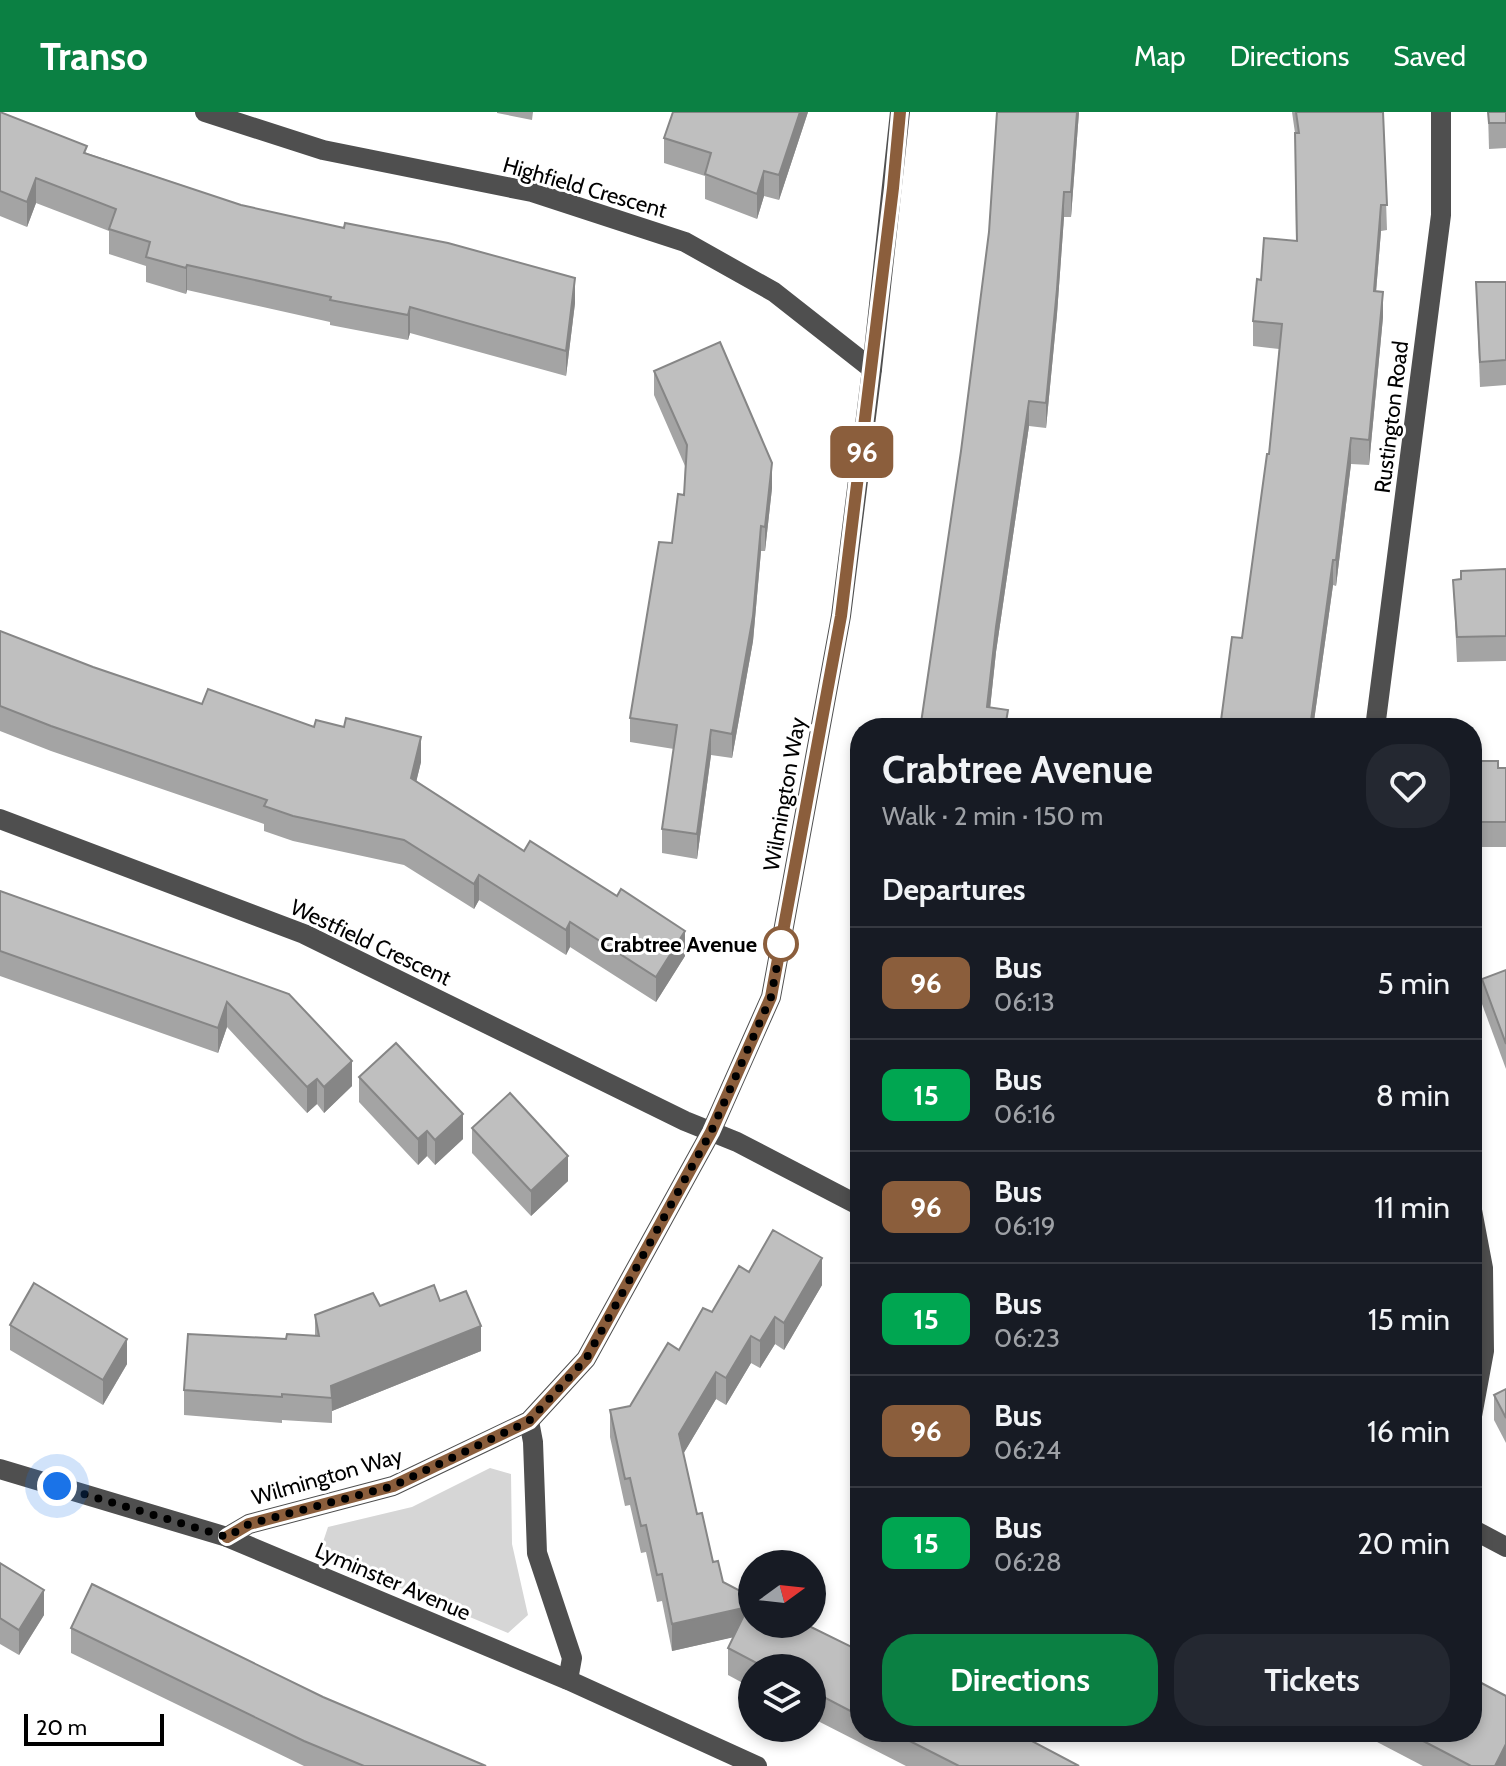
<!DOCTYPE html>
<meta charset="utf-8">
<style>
body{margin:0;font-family:Cabin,sans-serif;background:#242831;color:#f1f3f6;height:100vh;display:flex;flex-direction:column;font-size:30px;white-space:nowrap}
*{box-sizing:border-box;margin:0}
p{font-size:26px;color:#9ea1a6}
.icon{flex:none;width:44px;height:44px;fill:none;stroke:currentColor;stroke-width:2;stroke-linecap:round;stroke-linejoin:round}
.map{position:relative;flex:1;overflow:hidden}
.details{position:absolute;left:850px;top:606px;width:632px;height:1024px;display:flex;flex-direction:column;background:#171b24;border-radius:32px;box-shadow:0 4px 12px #0003}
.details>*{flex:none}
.badge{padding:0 16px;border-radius:12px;font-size:28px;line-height:52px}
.needle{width:52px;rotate:75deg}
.buttons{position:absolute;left:738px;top:1438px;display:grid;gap:16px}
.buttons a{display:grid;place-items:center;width:88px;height:88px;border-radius:50%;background:#171b24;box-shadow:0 4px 12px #0003;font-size:40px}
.scale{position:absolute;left:24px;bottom:20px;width:140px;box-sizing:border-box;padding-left:8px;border:4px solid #000;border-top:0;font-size:22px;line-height:28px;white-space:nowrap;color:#000;-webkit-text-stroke:6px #fff;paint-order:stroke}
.you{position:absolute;width:40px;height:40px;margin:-20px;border:6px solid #fff;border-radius:50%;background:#1a73e8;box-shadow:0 0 0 12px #1a73e833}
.map>.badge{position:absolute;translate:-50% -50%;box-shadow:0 0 0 4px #fff}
h2{padding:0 32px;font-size:30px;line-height:72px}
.round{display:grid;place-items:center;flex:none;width:84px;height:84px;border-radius:32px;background:#242831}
.overview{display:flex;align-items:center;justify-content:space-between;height:136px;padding:0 32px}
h1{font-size:38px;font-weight:700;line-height:60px}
.action{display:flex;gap:16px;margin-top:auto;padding:16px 32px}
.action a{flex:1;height:92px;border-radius:32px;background:#0b8043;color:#fff;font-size:32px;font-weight:700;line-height:92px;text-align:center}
.action a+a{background:#242831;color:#f1f3f6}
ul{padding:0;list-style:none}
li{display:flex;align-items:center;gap:24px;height:112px;padding:0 32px;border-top:2px solid #363941}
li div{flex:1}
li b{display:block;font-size:30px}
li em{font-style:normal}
li .badge{min-width:88px;font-weight:700;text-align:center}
header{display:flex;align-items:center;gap:48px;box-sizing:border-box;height:112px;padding:0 40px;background:#0b8043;color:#fff}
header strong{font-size:38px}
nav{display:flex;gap:44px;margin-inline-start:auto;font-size:28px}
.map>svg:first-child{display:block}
</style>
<header>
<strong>Transo</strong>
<nav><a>Map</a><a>Directions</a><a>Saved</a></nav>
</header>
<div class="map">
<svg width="1506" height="1654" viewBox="0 0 1506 1654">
<rect width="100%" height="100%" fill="#fff"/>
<path fill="#d6d6d6" d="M490,1356L511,1362L512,1432L528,1503L508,1521L319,1442L328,1415L412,1395Z"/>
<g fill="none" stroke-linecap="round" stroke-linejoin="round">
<g stroke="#4f4f4f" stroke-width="20">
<path d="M205,0L323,38L532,80L685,130L774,180L872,257"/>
<path d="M1375,616L1441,103V0"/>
<path d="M0,707L304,822L685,1009L737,1030L860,1094"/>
<path d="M1472,1098L1483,1156L1484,1239L1472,1304"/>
<path d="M529,1309L533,1330L537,1441L572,1546L568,1568"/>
<path d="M0,1357L227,1425L568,1568L757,1654"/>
<path d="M1472,1417L1506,1435"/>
<path d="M227,1425L249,1412L393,1374L529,1309L586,1247L711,1020L771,885L841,504L872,257L900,0"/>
</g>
</g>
<g fill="#a4a4a4">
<path d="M0,0L87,41L241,93L575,191L566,264L410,221L408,228L330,213V210L187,178L186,182L146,170V154L109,142V119L36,91L27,115L0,104Z"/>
<path d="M497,0H533L532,8L497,1Z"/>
<path d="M808,0L779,88L764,84L757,107L705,87V64L664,51V26Z"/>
<path d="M1079,0L1071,105H1064L1057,202L1046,316L1029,314L996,540L990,596L1008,616L921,611L961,339L989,120Z"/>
<path d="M1292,0H1383L1387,118L1381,119L1376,180L1383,205L1369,353L1351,352L1336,474L1333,473L1313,616H1220L1242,526L1269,342L1279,237L1253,234V209L1261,168L1296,129L1295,21Z"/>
<path d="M1488,0H1506V36L1489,37Z"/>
<path d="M1476,170H1506V273L1480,275Z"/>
<path d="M654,259L772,376L765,439H761L753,529L732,646L711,643L697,747L662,741V717L674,637L630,630V606L684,383L685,354L654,283Z"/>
<path d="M1506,457V549L1457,550L1453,468L1461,467Z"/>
<path d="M0,519L93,555L202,592L314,615L421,650L416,670L685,844L656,890L570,835L566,843L479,788L474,797L404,753L293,729L264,719V712L51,639L0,619Z"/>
<path d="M1472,649L1498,656H1506V735H1472Z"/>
<path d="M0,779L289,882L352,974L324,1001L317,992L307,1001L227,915L218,941L0,864Z"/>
<path d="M1506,858V957L1482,892V867Z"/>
<path d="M359,965L463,1027L435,1053L427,1044L418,1053L359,990Z"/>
<path d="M472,1016L568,1069L531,1104L472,1041Z"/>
<path d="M749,1160L822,1173L784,1238L775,1232L760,1256L751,1251L726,1293L716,1287L683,1342L697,1402L713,1450L723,1470L860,1539V1620H1015L1079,1654H906L812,1606V1556H752V1576L728,1563V1536L733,1525L672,1539L662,1489L657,1490L646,1440L641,1441L630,1393L625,1394L610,1325V1298L630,1294Z"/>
<path d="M440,1189L481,1239L332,1299V1311L282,1308V1311L184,1303V1278L286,1227L315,1224V1203Z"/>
<path d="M10,1213L127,1252L103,1293L10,1238Z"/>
<path d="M1506,1277V1331L1494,1308V1283Z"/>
<path d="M0,1451L44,1503L19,1543L0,1532Z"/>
<path d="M71,1516L323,1585L486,1654H304L71,1541Z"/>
<path d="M1358,1620H1472L1506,1654H1423Z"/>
</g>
<g fill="#868686">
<path d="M800,0H808L779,88V63Z"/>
<path d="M1077,0H1079L1071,105V80Z"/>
<path d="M764,59V84L757,107V82Z"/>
<path d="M36,66V91L27,115V90Z"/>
<path d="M1064,80V105L1057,202L1046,316V291Z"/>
<path d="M1381,93V119L1374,204V179Z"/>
<path d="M187,153V178L186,182V156Z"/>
<path d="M575,166V191L566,264V239Z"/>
<path d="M1383,180V205L1369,353V328Z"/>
<path d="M410,195V221L408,228V203Z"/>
<path d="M1029,289V314L996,540L988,616L987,595L996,515Z"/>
<path d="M1351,326V352L1336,474V448Z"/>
<path d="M772,351V376L765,439V415Z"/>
<path d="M761,414V439L753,529L732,646V622Z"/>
<path d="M1333,448V473L1313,616H1310Z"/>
<path d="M711,618V643L697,747V722Z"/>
<path d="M421,625V650L411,691V666Z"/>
<path d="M479,763V788L474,797V772Z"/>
<path d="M570,810V835L566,843V818Z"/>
<path d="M685,819V844L656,890V865Z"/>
<path d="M227,890V915L218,941V916Z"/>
<path d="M352,949V974L324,1001V975Z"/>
<path d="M317,967V992L307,1001V975Z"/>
<path d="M463,1002V1027L435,1053V1028Z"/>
<path d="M427,1019V1044L418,1053V1027Z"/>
<path d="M568,1044V1069L531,1104V1079Z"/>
<path d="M822,1146V1173L784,1238V1211Z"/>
<path d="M775,1205V1232L760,1256V1229Z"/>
<path d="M481,1214V1239L332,1299L331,1274Z"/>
<path d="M751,1224V1251L726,1293V1266Z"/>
<path d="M127,1227V1252L103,1293V1268Z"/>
<path d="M716,1260V1287L679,1349V1322Z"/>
<path d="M44,1478V1503L19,1543V1518Z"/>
<path d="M748,1495V1522L672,1539V1512Z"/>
<path d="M1506,1632V1654H1495Z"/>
</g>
<g fill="#bfbfbf" stroke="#868686" stroke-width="2">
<path d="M0,0L87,34L84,41L241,93L344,116L345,111L448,131L575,166L566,239L410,195L408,203L330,188L331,185L187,153L186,156L146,145L150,130L109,117L116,97L36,66L27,90L0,79Z"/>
<path d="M673,0H800L779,63L764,59L757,82L705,62L711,41L664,26Z"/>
<path d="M997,0H1077L1071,80H1064L1057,177L1046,291L1029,289L996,515L987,595L1008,598L1005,616H914L915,610L921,611L961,339L989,120Z"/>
<path d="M1296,0H1383L1387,93H1381L1374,179L1383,180L1369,328L1351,326L1336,448H1333L1310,616H1220L1232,525L1242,526L1267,342H1269L1282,212L1253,209L1257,167L1261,168L1264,126L1297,129L1295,21H1299Z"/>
<path d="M1488,0H1506V11H1489Z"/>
<path d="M1476,170H1506V248L1480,250Z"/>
<path d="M720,230L772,351L765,415L761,414L753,504L732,622L711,618L697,722L662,717L677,613L630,606L659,430L672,431L678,382L684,383L687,333L654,259Z"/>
<path d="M1506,457V524L1457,525L1453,468L1461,467V459Z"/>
<path d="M0,519L93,555L202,592L208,577L314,615L316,608L344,615L346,606L421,625L411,666L524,739L530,729L617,784L621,777L685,819L656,865L570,810L566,818L479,763L474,772L404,728L293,704L264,694L267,688L51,614L0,594Z"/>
<path d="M1472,649H1498V656H1506V710H1472Z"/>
<path d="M0,779L289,882L352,949L324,975L317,967L307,975L227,890L218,916L0,839Z"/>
<path d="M1506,858V932L1482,867Z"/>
<path d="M396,931L463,1002L435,1028L427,1019L418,1027L359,965Z"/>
<path d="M510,981L568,1044L531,1079L472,1016Z"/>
<path d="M773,1118L822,1146L784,1211L775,1205L760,1229L751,1224L726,1266L716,1260L679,1322L697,1402L702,1401L713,1450L718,1449L723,1470L752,1485V1512H805L860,1539V1604L812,1579V1556H766L728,1536L748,1495L672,1512L662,1462L657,1463L646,1413L641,1414L630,1366L625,1367L610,1298L630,1294L668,1231L679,1238L703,1196L712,1200L739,1154L749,1160Z"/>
<path d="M34,1171L127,1227L103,1268L10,1213Z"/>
<path d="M434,1173L440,1189L466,1179L481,1214L331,1274L332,1286L282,1282V1285L184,1278L188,1222L286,1227L287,1222L319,1224L315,1203L373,1181L380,1194Z"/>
<path d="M1506,1277V1306L1494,1283Z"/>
<path d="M0,1451L44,1478L19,1518L0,1506Z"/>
<path d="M92,1472L323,1585L486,1654H364L304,1629L71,1516Z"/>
<path d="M1472,1566L1506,1584V1632L1495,1654H1471L1406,1620H1472Z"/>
<path d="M892,1620H1015L1079,1654H959Z"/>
</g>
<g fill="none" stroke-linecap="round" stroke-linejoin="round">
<g stroke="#fff" stroke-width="18">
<path id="line" d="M227,1425L249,1412L393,1374L529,1309L586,1247L711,1020L771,885L841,504L893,76L900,0"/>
</g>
<use href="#line" stroke="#8b5e3c" stroke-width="12"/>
<path stroke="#000" stroke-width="8" stroke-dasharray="0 14.4" d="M57,1374L227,1425L249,1412L393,1374L529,1309L586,1247L711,1020L771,885L782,827L781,832"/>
</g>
<circle fill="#fff" stroke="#8b5e3c" stroke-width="4" cx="781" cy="832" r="16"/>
<g text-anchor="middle" stroke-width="6" stroke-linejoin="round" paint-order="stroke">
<g font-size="22" fill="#000" stroke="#fff">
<text transform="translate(585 75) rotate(16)" y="8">Highfield Crescent</text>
<text transform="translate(1391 305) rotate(-83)" y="8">Rustington Road</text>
<text transform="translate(784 682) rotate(-80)" y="8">Wilmington Way</text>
<text transform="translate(371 830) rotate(25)" y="8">Westfield Crescent</text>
<text transform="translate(327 1364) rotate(-16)" y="8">Wilmington Way</text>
<text transform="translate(393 1469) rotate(23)" y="8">Lyminster Avenue</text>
</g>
<g font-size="22" font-weight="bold" fill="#000" stroke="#fff" text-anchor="end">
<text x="757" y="840">Crabtree Avenue</text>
</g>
</g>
</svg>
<div class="buttons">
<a><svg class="needle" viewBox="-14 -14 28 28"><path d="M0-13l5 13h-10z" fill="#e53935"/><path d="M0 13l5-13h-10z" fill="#9ea1a6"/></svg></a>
<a><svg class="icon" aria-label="layers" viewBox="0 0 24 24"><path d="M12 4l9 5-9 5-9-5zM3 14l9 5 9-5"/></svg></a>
</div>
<div class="scale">20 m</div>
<div class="you" style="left:57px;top:1374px"></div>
<b class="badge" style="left:862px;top:340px;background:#8b5e3c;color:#fff">96</b>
<section class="details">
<div class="overview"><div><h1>Crabtree Avenue</h1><p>Walk · 2 min · 150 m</p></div><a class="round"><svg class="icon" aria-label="heart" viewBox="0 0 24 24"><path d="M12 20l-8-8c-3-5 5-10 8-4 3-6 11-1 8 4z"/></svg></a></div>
<h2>Departures</h2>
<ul>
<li><span class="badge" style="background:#8b5e3c;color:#fff">96</span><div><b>Bus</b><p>06:13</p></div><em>5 min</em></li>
<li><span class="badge" style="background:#00a651;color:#fff">15</span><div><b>Bus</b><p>06:16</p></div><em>8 min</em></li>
<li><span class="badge" style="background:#8b5e3c;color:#fff">96</span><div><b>Bus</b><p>06:19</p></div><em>11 min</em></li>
<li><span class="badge" style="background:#00a651;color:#fff">15</span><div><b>Bus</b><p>06:23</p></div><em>15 min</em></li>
<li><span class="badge" style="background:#8b5e3c;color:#fff">96</span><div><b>Bus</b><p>06:24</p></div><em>16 min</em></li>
<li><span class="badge" style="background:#00a651;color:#fff">15</span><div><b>Bus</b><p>06:28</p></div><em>20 min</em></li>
</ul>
<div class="action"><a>Directions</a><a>Tickets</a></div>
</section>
</div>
